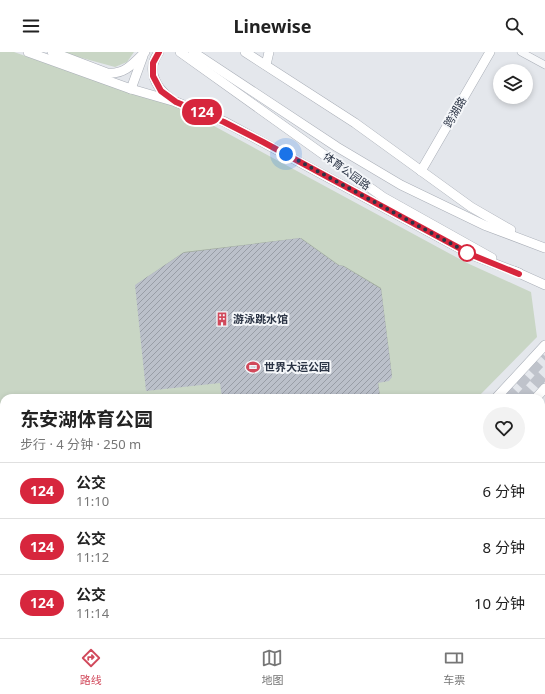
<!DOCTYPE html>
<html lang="zh">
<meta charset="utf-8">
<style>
body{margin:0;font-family:"Noto Sans","Noto Sans SC",sans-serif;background:#f2f2f2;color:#222;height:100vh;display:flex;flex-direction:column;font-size:15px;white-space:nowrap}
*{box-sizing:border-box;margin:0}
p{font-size:13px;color:#767676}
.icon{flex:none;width:22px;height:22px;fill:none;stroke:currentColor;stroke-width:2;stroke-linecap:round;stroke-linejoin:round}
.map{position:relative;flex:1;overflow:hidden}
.sheet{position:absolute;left:0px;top:342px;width:545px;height:244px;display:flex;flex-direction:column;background:#fff;border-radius:12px 12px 0 0;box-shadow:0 2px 6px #0003}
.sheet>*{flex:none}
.badge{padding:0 8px;border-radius:13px;font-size:14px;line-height:26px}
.controls{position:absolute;left:493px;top:12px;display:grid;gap:8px}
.controls a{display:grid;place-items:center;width:40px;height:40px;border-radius:50%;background:#fff;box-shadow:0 2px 6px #0003;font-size:20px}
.you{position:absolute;width:20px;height:20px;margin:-10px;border:3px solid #fff;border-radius:50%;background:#1a73e8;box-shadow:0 0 0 6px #1a73e833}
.map>.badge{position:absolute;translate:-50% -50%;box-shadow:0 0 0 2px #fff}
.round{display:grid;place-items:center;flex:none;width:42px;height:42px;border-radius:21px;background:#f2f2f2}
.headline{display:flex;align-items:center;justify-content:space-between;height:68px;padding:0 20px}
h1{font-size:19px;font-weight:700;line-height:30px}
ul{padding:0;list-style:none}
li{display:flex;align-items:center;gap:12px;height:56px;padding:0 20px;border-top:1px solid #e0e0e0}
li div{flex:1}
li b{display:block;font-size:15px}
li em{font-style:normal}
li .badge{min-width:44px;font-weight:700;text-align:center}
header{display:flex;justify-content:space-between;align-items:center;height:52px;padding:0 20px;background:#fff;font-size:18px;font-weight:700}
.tab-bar{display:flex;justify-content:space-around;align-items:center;height:56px;border-top:1px solid #e0e0e0;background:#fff;font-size:11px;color:#767676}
.tab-bar a{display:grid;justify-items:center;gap:2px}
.tab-bar .on{color:#d1495b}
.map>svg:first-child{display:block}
</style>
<header><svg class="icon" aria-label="menu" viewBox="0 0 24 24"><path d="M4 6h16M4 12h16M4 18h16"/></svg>Linewise<svg class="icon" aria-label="search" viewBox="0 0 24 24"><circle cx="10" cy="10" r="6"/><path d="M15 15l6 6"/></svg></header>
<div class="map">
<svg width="545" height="586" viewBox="0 0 545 586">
<defs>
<pattern id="building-hatch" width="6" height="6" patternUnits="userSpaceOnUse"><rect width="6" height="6" fill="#bbc0ca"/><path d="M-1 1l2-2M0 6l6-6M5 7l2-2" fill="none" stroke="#989da6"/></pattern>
</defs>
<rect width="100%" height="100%" fill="#e4e7ec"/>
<g fill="#c9d6c5">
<path d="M0,0H14L119,37L179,55L467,211L531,240L537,285L477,346H4V582H315L313,586H0Z"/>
<path d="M60,0H134L127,10L115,15Z"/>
</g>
<path fill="#0003" d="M301,186L339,213L344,214L381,236L392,324L390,327L378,330L380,344L378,346H223L221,330L137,232L184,200Z"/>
<g fill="url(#building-hatch)">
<path d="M300,186L338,213L343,214L381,237L392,325L389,329L378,331L380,346H222L220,331L146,339L135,233L183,201Z"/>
<path d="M60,582H224L221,586H60Z"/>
</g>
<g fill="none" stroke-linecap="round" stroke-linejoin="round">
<g stroke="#bfc3cb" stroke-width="12" stroke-dasharray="12 6" stroke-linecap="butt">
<path d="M506,346L545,304"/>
<path d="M522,346L545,321"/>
</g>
<g stroke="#a9aeb7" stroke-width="8">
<g id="street">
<path d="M521,0L545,13"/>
<path d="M541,429L545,424"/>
<path d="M541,495L545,498"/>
<path d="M541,578L545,581"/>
<path d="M427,582L432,586"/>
</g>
</g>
<g stroke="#a9aeb7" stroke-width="10">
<g id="secondary">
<path d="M28,0L131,37L176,50L225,70L472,203L519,221"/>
<path d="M52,0L107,21C124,23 133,12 145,0"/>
<path d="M159,0C146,17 155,35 170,46"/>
<path d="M180,0L383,145L492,206"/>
<path d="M193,0L337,95L401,133L484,173L545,196"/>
<path d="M245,0L355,71L471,155L511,178"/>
<path d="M266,13L269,0"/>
<path d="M131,37L143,4"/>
<path d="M421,119L490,0"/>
<path d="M514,219L545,233"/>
<path d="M496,346L545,293"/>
<path d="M536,346L545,336"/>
<path d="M330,586L333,582"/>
<path d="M342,586L345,582"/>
</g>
</g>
<use href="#street" stroke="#f7f8fa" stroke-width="7"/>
<use href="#secondary" stroke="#fff" stroke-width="9"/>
</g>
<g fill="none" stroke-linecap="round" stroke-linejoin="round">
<g stroke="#fff" stroke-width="9">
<path id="line" d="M159,0L153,11V24L161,39L176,50L224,70L263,90L472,203L519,222"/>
</g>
<use href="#line" stroke="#d7263d" stroke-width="6"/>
<path stroke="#2b3445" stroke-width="4" stroke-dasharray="0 7.2" d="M286,102L472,203L467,201"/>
</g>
<defs>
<g id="building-bare" transform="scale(1.08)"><path d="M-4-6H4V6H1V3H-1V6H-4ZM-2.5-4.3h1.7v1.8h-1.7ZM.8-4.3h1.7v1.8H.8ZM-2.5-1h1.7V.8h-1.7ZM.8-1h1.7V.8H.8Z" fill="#d1495b" stroke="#f4f6f9" stroke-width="2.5" paint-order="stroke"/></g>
<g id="stadium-bare" transform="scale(1.08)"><path d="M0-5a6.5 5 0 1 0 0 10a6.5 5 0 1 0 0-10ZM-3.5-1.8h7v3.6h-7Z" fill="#d1495b" stroke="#f4f6f9" stroke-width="2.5" paint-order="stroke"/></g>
</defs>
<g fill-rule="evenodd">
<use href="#building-bare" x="222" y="267"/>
<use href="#stadium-bare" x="253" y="315"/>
</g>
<circle fill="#fff" stroke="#d7263d" stroke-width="2" cx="467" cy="201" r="8"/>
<g text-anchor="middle" stroke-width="4" stroke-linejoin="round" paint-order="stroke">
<g font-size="11" fill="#2b3445" stroke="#f4f6f9">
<text transform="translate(455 60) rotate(-60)" y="4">跨湖路</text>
<text transform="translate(347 119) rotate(36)" y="4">体育公园路</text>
</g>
<g font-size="11" font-weight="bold" fill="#2b3445" stroke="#f4f6f9" text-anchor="start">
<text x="233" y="271">游泳跳水馆</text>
<text x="264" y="319">世界大运公园</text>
</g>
</g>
</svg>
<div class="controls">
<a><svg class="icon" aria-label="layers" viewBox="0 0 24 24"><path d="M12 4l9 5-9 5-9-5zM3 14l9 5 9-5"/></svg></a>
</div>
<div class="you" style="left:286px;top:102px"></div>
<b class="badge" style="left:202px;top:60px;background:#d7263d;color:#fff">124</b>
<section class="sheet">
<div class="headline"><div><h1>东安湖体育公园</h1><p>步行 · 4 分钟 · 250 m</p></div><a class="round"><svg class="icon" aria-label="heart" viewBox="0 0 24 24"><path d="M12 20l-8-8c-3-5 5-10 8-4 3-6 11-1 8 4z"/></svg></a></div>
<ul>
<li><span class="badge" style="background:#d7263d;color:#fff">124</span><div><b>公交</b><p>11:10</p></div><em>6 分钟</em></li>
<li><span class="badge" style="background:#d7263d;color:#fff">124</span><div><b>公交</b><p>11:12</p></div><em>8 分钟</em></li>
<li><span class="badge" style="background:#d7263d;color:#fff">124</span><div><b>公交</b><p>11:14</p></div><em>10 分钟</em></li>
</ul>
</section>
</div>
<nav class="tab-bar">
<a class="on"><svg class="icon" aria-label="directions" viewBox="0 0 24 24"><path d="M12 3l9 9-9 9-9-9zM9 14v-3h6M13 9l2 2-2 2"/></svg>路线</a>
<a><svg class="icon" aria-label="map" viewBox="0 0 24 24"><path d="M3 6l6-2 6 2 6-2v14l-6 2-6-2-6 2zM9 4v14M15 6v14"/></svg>地图</a>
<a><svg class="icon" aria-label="tickets" viewBox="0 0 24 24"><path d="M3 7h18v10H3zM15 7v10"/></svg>车票</a>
</nav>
